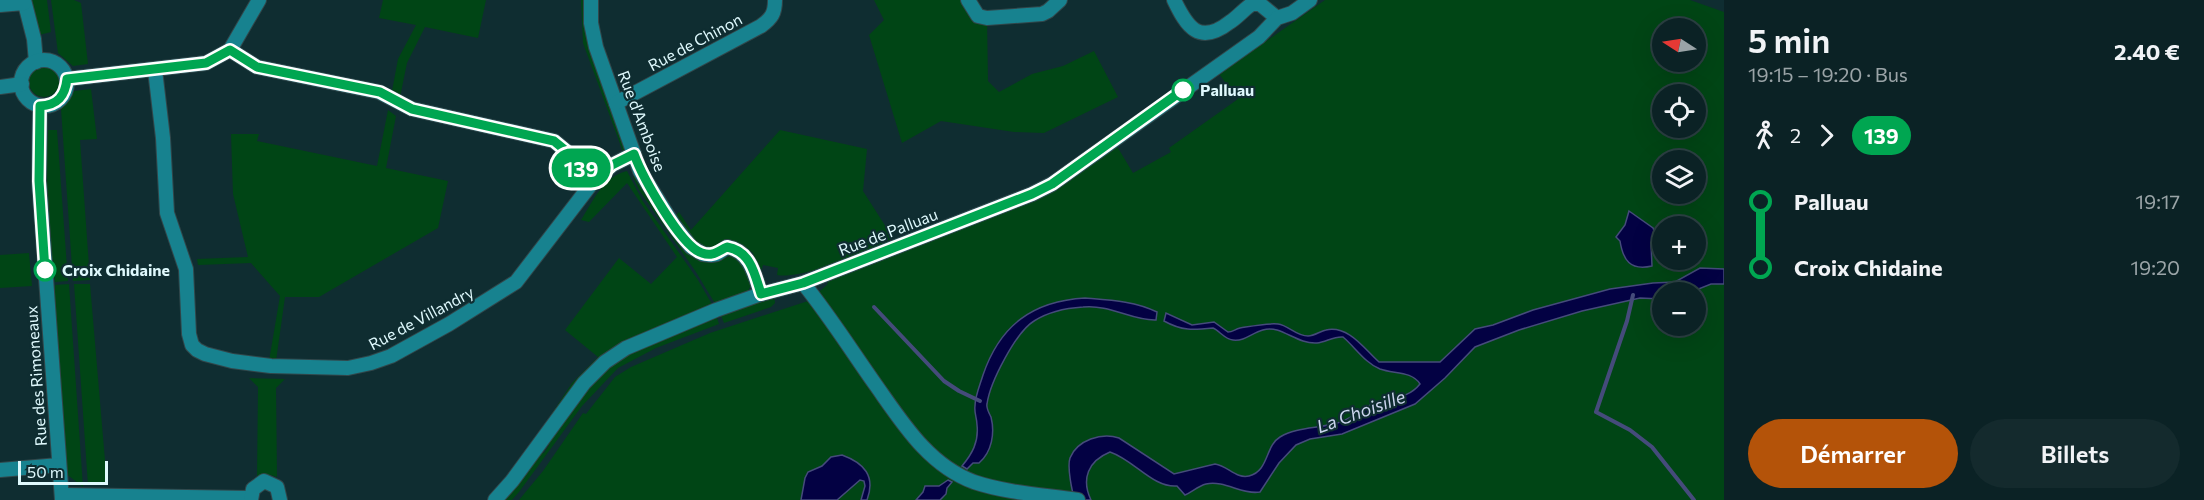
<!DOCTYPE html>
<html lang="fr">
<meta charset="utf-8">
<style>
body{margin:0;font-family:Commissioner,sans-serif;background:#142a2d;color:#f1f3f6;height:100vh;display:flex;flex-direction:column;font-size:22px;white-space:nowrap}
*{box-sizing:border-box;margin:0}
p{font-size:20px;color:#9aa4a7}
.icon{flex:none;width:33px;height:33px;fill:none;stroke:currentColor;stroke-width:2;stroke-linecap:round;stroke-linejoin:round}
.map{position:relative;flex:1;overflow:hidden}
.details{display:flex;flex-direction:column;background:#0b2225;width:480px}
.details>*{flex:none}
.badge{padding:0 12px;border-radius:20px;font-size:21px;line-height:39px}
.needle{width:39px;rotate:282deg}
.tools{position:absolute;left:1652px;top:18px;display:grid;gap:12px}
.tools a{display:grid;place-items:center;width:54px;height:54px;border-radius:50%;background:#0b2225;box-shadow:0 6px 24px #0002,0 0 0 2px #2b3f42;font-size:30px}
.scale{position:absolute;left:18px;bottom:15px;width:90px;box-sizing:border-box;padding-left:6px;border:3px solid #dff9fd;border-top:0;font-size:16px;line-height:21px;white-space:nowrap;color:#dff9fd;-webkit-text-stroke:4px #0f2d31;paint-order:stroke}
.map>.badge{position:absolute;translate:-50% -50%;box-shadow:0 0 0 3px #fff}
.legs{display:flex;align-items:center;gap:9px;height:66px;padding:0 24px;font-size:20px}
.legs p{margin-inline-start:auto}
.overview{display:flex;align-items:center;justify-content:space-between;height:102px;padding:0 24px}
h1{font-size:33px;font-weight:600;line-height:45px}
.primary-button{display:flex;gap:12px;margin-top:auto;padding:12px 24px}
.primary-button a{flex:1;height:69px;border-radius:36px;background:#b45309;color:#fff;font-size:24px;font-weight:600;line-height:69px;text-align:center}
.primary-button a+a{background:#142a2d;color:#f1f3f6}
ul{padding:0 24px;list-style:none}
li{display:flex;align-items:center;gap:21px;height:66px;font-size:22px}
li i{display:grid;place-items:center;width:9px;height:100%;margin:0 8px;background:currentColor}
li i::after{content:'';width:15px;height:15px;margin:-8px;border:4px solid;border-radius:50%;background:#0b2225}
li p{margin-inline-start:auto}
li:first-child i{background:linear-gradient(#0000 50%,currentColor 0)}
li:last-child i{background:linear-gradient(currentColor 50%,#0000 0)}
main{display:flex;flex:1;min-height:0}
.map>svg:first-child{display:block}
</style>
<main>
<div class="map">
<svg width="1724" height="500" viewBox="0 0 1724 500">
<rect width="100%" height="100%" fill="#0f2d31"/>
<g fill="#004515" fill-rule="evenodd">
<path d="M31,0H47L51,32L39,35Z"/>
<path d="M51,0H74L81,3L88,64L73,66L58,53Z"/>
<path d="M383,0H486L478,38L425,27L407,63L400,97L392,91L398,59L416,25L379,18Z"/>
<path d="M581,0H585L584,21L587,42L625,147L623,152L583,43Z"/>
<path d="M874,0H968L987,18L988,81L999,92L1032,74L1063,66L1094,51L1118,97L1044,133L1014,132L941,121L902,143L869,35L884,20Z"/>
<path d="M1325,0H1690L1724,12V269L1705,268L1675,282L1653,283L1610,289L1533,310L1496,324L1475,329L1478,346C1523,326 1614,294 1662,299V326H1695V292H1691L1711,284H1724V500H519L543,471L583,413L586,414L615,377L631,367L710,333L808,301L827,285L829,279L1035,198L1115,143L1133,173L1171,152L1169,148L1238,99L1219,74ZM1662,28H1695V62H1662ZM1662,94H1695V128H1662ZM1662,160H1695V194H1662ZM1662,226H1695V260H1662Z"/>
<circle cx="44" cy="82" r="15"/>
<path d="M91,89L97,139L80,140L90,280L73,281L61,109L69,101L74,91Z"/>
<path d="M388,110L396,116L386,168L448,181L438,228L319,297H285L276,361H269L280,296L251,263L198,265L197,259L248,257L233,194L231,134H259L257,141L377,166Z"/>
<path d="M48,130H57L68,281L55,282L53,259H50L44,180Z"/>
<path d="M780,130L867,149L863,191L893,238C872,251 801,280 777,275L778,268L763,265L761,272L753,253L741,244C731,243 722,248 712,249C694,249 685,228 676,215L679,212L691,230Z"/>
<path d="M627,171L642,200L698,280L713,306L640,335L531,445L572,383L598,357L565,330L619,258L651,284L677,257L627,183L589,222L581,220C593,201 603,177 627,171Z"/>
<path d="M636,174L688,253L704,261L718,260L734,255L743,259L752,282L747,294L716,305L696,272L639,190L633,177Z"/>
<path d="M29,253L32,286L0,288V255Z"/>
<path d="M69,284L83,487L69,476H66L53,295L55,294V285Z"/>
<path d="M74,284H90L107,484L88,485Z"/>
<path d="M774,295L775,303L771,307L724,323L720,313Z"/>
<path d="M716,315L719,324L656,348L618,368L582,406L519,492L512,500H501L539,452L544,453L549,445L547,440L576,401L618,358Z"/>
<path d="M249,378L285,379L276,388L277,477L270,475L257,477L258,387Z"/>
</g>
<g fill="#030143" stroke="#454b7b" stroke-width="1.5">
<path d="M1629,211L1653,228L1655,233L1651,243L1652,266C1630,271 1623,260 1620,241L1616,237L1625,225Z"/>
<path d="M1700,268L1724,269V284H1711L1691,292H1662V299L1640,298L1582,311L1519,330L1475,347L1445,378L1415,404L1342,434L1310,439L1296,445L1279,463L1260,492C1242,495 1225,480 1206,484C1198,486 1192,492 1185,495L1177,486C1153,488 1134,460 1110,452C1088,461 1081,479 1091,500H1075C1072,492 1067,467 1070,458C1077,440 1102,432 1119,438L1174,474L1215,464C1228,466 1236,479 1249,476C1269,471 1265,446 1280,437C1298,426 1323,429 1343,421C1354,417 1363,407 1375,403C1392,396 1407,400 1420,384C1412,371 1394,374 1380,369C1365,363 1355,347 1343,337C1334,336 1326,342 1317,343C1302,344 1290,334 1277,330C1257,325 1249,342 1233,340C1224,339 1220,331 1213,328C1193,330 1182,331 1164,321L1166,313L1192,325L1214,322L1228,332C1233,332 1235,329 1240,328C1252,326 1266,323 1278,324C1288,325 1296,336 1308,336C1315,336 1320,331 1326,330C1349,325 1365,350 1379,362H1440L1475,329L1493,325L1533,310L1610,289L1653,283L1675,282Z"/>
<path d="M1085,298C1110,300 1135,301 1157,312L1156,320C1132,321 1110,304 1083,307C1067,308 1048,312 1034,321C1016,332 990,382 987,404C986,408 989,413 991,417C995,433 992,452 979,463H973L967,469L962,466C972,454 979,442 977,425C977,418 974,413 975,406C975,396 980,385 983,375C1000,325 1033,301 1085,298Z"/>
<path d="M842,455C864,463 876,476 867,500H861L865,486L864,481L860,480L837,500H801L805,478L808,472L822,466L831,457Z"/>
<path d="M948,480L952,482L947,488L946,494L940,500H916L923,492L925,486H939Z"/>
</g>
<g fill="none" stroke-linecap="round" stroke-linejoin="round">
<g stroke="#454b7b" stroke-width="4">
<path d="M1633,295L1627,321L1596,412L1630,430L1652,447L1694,500"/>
<path d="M874,307L944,381L959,391L980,401"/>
</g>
<g stroke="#31474b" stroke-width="16">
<g id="minor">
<path d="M24,0L34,39L36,62"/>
<path d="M591,0V23L596,47L640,171L673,224L691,247L703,254L711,255L717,254L727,247C750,251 755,275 761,294"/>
<path d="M968,0L978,16L987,18L1042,14L1048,11L1060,0"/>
<path d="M1174,0C1187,27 1199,46 1230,22C1238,17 1244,9 1252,4H1260L1277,18"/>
<path d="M0,5L24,3"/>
<path d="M230,50L257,67L379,92L412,109L554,141L571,155L592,183"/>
<circle cx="44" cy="83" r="23"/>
<path d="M155,70L163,138L167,213L186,269L189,334L192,345L197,350L205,354L232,361L271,366L348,368L371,363L391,356L449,324L516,282L592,183L612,165L634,154"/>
<path d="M67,79L206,63L230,50L259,0"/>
<path d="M0,87L22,84"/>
<path d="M616,103L761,26C772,18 775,13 775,0"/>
<path d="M40,106L39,181L62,500"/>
<path d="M803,283C829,315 851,350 875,384C902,422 928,465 974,482C1007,493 1044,495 1078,500"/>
<path d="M0,470L59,465"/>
<path d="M62,495L250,498"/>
<path d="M251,500L253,489L264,481L277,487L280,500"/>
<path d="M495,500L512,481L584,383L605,362L626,348L716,310L761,294L803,283L1032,194L1052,184L1259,37L1277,18L1292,13L1310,0"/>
</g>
</g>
<use href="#minor" stroke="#17828f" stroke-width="14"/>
</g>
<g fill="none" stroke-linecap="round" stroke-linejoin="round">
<g stroke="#fff" stroke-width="14">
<path id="line-1" d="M45,270L39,181L40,106C58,105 65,96 67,79L206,63L230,50L257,67L380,92L412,109L554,141L571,155L592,183L612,165L634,154C642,176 681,247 702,253C713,257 718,251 727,247C751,251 755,275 761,294L803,283L1032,194L1052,184L1183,90"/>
</g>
<use href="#line-1" stroke="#00a651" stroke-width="9"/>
</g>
<g fill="#fff" stroke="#00a651" stroke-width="3">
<circle cx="1183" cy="90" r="10"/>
<circle cx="45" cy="270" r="10"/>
</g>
<g text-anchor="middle" stroke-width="4.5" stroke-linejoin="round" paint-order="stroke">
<g font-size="16" fill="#dff9fd" stroke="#0f2d31">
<text transform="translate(695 42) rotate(-28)" y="6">Rue de Chinon</text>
<text transform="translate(642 121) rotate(69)" y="6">Rue d'Amboise</text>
<text transform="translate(888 232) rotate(-21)" y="6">Rue de Palluau</text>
<text transform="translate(421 318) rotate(-28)" y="6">Rue de Villandry</text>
<text transform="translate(36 376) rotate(-94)" y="6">Rue des Rimoneaux</text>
</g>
<g font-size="16" font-weight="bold" fill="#dff9fd" stroke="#0f2d31" text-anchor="start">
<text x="1200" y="96">Palluau</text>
<text x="62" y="276">Croix Chidaine</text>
</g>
<g font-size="18" font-style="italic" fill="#cbd5ee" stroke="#0f2d31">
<text transform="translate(1361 412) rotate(-20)" y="6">La Choisille</text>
</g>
</g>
</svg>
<div class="tools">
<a><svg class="needle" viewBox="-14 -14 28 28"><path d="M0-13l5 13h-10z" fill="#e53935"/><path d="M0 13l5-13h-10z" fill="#9aa4a7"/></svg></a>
<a><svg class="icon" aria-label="locate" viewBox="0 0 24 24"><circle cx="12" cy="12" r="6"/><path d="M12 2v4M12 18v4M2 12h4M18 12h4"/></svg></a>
<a><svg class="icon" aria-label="layers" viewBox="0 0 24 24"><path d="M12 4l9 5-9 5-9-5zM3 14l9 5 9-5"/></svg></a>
<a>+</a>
<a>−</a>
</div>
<div class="scale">50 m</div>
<b class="badge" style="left:581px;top:168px;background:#00a651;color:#fff">139</b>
</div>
<section class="details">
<div class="overview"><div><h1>5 min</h1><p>19:15 – 19:20 · Bus</p></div><b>2.40 €</b></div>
<div class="legs"><svg class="icon" aria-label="walk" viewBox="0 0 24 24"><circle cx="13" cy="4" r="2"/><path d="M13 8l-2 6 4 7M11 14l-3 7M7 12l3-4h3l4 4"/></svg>2<svg class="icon" aria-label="forward" viewBox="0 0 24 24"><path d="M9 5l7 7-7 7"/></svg><b class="badge" style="background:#00a651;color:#fff">139</b></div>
<ul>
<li><i style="color:#00a651"></i><b>Palluau</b><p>19:17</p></li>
<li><i style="color:#00a651"></i><b>Croix Chidaine</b><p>19:20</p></li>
</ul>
<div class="primary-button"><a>Démarrer</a><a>Billets</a></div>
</section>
</main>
